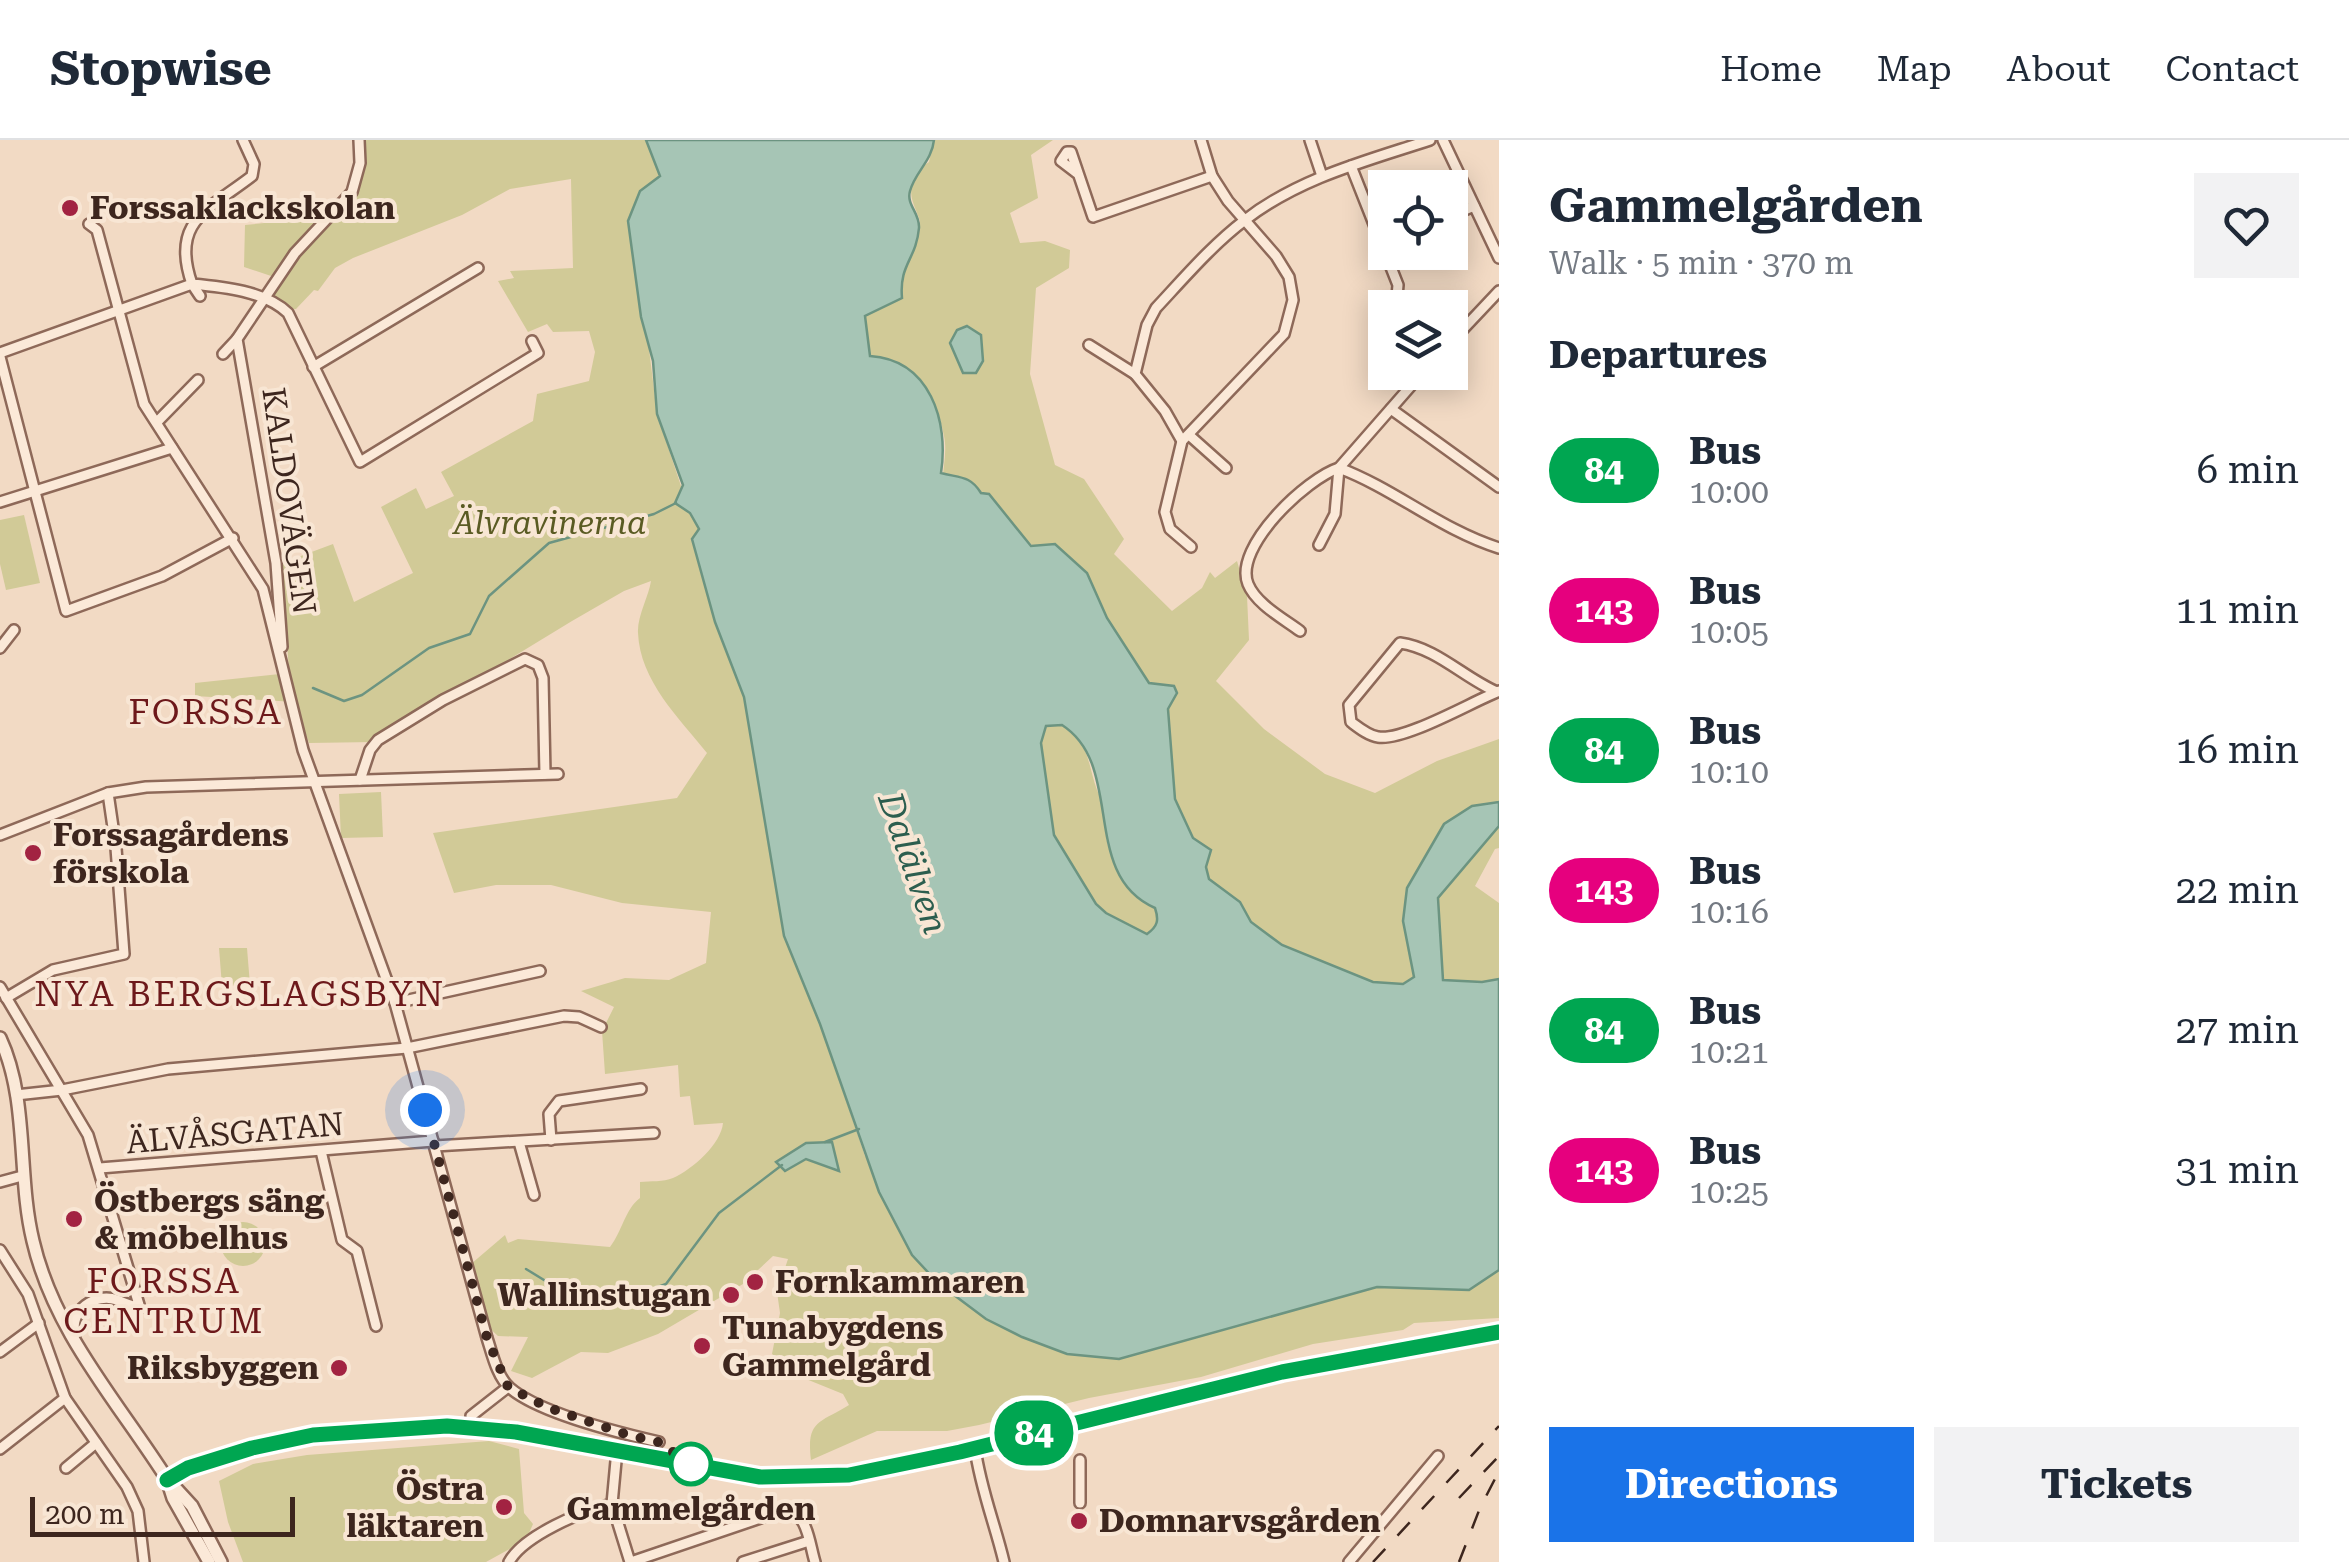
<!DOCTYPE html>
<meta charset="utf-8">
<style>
body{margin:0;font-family:"Roboto Serif",serif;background:#f2f2f3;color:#1f2937;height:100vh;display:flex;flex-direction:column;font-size:38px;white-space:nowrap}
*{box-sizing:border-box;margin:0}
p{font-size:32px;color:#747a83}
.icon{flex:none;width:55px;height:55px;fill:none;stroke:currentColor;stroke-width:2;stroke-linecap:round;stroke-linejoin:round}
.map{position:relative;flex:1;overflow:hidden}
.side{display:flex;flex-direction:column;background:#fff;width:850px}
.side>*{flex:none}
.badge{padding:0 20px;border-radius:32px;font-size:35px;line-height:65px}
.tools{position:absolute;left:1368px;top:30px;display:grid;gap:20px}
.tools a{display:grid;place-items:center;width:100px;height:100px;border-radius:0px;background:#fff;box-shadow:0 5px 25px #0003;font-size:50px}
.scale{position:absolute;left:30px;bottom:25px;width:265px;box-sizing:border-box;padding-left:10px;border:5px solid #3d261e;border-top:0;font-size:28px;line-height:35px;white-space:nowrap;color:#3d261e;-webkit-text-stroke:8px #f8e6d4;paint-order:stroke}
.you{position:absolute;width:50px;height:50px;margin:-25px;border:8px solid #fff;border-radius:50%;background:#1a73e8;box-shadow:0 0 0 15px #1a73e833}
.map>.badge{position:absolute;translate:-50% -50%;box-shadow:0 0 0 5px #fff}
h2{padding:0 50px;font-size:38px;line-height:90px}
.round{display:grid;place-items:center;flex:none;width:105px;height:105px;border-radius:0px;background:#f2f2f3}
.headline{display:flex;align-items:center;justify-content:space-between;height:170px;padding:0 50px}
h1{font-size:48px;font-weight:700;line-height:75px}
.button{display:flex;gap:20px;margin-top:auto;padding:20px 50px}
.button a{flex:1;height:115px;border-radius:0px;background:#1a73e8;color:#fff;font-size:40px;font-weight:700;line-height:115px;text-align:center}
.button a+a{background:#f2f2f3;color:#1f2937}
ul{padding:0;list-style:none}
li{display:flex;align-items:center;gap:30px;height:140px;padding:0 50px}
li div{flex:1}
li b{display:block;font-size:38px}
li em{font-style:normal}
li .badge{min-width:110px;font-weight:700;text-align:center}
header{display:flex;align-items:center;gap:60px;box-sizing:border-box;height:140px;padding:0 50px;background:#fff;border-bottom:2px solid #e0e1e3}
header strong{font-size:48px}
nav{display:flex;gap:55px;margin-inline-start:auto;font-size:35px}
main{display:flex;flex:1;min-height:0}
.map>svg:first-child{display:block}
</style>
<header>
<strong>Stopwise</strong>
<nav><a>Home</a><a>Map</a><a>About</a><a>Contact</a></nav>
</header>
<main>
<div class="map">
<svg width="1499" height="1422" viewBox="0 0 1499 1422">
<rect width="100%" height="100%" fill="#f2dac4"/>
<g fill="#d1ca97">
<path d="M365,0H647L660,36L649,209L657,274L690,373L699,390L692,399L715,482L744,557L784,796L820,884L865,1016L1035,1202L1067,1214L1119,1219L1377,1147L1469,1150L1499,1130V1178L1414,1183L1403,1190L1313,1204L1201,1237L1089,1258L979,1285L947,1291H877L811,1320C806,1280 820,1283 849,1265L843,1254L806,1239L772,1214L780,1173L777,1152L788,1119L773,1116L743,1144L658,1194L608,1213L581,1212L532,1238L511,1231L528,1197L498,1196L485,1184L471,1124L505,1095L508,1103L518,1099L610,1107C622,1092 625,1069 640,1058V1042C651,1041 663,1042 673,1038C693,1029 721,1004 723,983L694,985L690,956L680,957L678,925L605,934L602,891L614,867L581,851L625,838L669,840L706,823L711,772L622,763L551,745H496L454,753L433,693L677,658L707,613C679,578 640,541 638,493C637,476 649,456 651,441L624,451L572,481L374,602L309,603L295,562L195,556V543L289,533L282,423L333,404L354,462L413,433L381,367L416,348L426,369L454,356L441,332L533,281L537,254L589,241L595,212L589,191L553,192L547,184L528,192L498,141L514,138L510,131L573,128L571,39L510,49L462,75L353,118L335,128L318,151L314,150L296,169L288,170L273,155L283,140L244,127L245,85L337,76L357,32Z"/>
<path d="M934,0H1053L1031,15L1038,58L1010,73L1020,103L1045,101L1070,110L1069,128L1036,148L1030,234L1055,325L1084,339L1124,399L1114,414L1172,471L1202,448L1210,432L1215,438L1237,421L1247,456L1249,500L1216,541L1264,589L1325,634L1375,653L1437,621L1499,599V662L1472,666L1403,781L1414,837L1403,844L1373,842L1275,808L1206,744L1190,696L1168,649L1148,545L1031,404L943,351C941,332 948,314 944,296C936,253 914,219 869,218L864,178L900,141L914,106L920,81C912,58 908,58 914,32L929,22Z"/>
<path d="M24,375L40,443L6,450L0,424V380Z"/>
<path d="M1062,584C1090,603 1087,622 1097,650C1100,658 1102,655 1103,664C1107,683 1103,698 1112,716C1116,725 1120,737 1125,744C1137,761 1178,770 1147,794L1106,773L1096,764L1054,695L1041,603L1046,586Z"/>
<path d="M381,652L383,697L341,698L339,654Z"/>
<path d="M1499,682V708L1495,709L1475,746L1499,763V839L1482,842L1443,840L1430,756Z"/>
<path d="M219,808H247L250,845L222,846Z"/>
<circle cx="243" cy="1104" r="22"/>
<path d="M489,1301L519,1309L524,1373L533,1384L526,1400L486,1422H243L228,1382L219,1341L253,1324L307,1315Z"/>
</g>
<g fill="#a6c5b5" stroke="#6c9481" stroke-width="2.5" fill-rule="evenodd">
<path d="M646,0H934C932,21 915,32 910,51C906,65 920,73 919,88C916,120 899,124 902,158L865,176L870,216C930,220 949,281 941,333C959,338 970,335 981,353L989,354L1031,406L1055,404L1087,433L1107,478L1149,543L1174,546L1177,553L1168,569L1175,659L1193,698L1211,710L1206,727L1209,739L1240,762L1251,782L1282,805L1373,842L1403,844L1414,837L1403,781L1407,748L1444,684L1472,666L1499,662V686L1438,758L1443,840L1482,842L1499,839V1130L1469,1150L1377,1147L1119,1219L1067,1214L1022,1197L986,1179L938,1143L912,1115L879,1052L820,884L784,796L744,557L715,482L692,399L699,389L690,373L675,363L683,345L657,274L653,221L641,177L628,81L640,51L660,36ZM1062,585C1126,626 1079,735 1155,768C1159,780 1158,786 1147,794L1106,773L1096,764L1054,695L1041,603L1046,586Z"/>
<path d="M967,186L981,195L983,221L976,233H963L950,203L957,190Z"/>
<path d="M832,1002L839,1031L806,1019L785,1031L776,1022L806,1003Z"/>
</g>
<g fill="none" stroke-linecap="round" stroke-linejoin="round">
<g stroke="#6c9481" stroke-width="2.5">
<path d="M313,548L344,561L362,555L429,508L470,494L489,456L549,403L654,374L676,363"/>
<path d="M825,1002L859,989"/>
<path d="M526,1129L570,1156L627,1158L666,1144L719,1073L782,1025"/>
</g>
<g stroke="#8e6959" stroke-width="14">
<g id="minor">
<path d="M243,0L254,24L252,36C208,70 170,81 192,144C224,147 265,151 288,173L360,322L538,213L532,201"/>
<path d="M1310,0L1322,36"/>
<path d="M1443,0L1499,118"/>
<path d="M1351,26L1398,145L1396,168"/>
<path d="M1078,34L1061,21L1067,12H1071L1093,77L1212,36"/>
<path d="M1450,76L1474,66"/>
<path d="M89,84L97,90L144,264L263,449L303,610L395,863L487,1198C492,1213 497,1237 510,1248C539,1273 620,1293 659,1302"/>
<path d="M1450,203L1499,151"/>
<path d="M1089,205L1135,234"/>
<path d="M0,213L192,144L200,156"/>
<path d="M223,214L237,199"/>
<path d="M0,217L66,471L162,436L233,398"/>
<path d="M313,227L478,128"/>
<path d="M1391,269L1499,347"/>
<path d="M157,282L198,240"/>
<path d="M1189,295L1226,328"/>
<path d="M1182,301L1165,271L1135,234L1147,185L1156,168C1184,138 1212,105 1245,80C1299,38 1366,21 1430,0"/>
<path d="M0,362L172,308"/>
<path d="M1319,405L1335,374L1339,328C1395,349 1441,390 1499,408"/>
<path d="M1191,407L1170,389L1165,372L1182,301L1284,194L1293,160L1289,137L1276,116L1228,61L1212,36L1201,0"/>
<path d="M1300,491C1284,479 1256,464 1248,444C1233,407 1307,338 1339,328L1423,232"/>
<path d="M282,507L276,423L237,199L295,113L352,52L360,23L359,0"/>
<path d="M0,508L14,490"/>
<path d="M1497,552C1464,538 1437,508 1400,503L1349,565L1351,582C1359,588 1369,596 1378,597C1402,601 1463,567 1488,556L1499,551"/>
<path d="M360,640L370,610L378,600L443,560L525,519L538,525L543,538L545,634"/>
<path d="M0,695L108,653L146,647L558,634"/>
<path d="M0,847L88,995L140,1168C131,1166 125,1163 117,1160C95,1152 69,1171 75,1194"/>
<path d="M6,858L53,830L124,814L116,708L108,653"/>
<path d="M395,863L540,831"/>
<path d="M16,955L62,950L168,929L407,908L564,876L579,877L601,887"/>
<path d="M551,1000L549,974L559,961L641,949"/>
<path d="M519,1002L534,1055"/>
<path d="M435,1006L654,993"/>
<path d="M321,1011L342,1100L357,1111L376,1186"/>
<path d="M100,1028L433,1001"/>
<path d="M0,1042L22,1036"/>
<path d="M0,1110L28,1154L65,1258L127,1347L138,1371L144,1422"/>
<path d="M0,1212L39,1183"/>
<path d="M471,1276L508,1247"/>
<path d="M975,1308C980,1347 995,1384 1004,1422"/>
<path d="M0,1309L65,1258"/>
<path d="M617,1310L612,1364L630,1422"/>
<path d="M1080,1320V1363"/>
<path d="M66,1328L96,1303"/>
<path d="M509,1422C523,1396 583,1370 612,1364"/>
<path d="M631,1422L784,1370C808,1371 809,1403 815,1422"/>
<path d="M743,1422L809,1401"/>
<path d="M1349,1422L1438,1316"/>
</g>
</g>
<g stroke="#8e6959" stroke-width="16">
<g id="tertiary">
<path d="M0,898C29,960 17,1036 33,1101C54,1192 118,1262 167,1339L173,1358L209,1422"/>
<path d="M167,1339L223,1316L313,1295L447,1286L516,1292L760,1337L849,1335L961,1313L1282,1232L1499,1192"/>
<path d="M170,1342L192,1366L221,1422"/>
</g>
</g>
<use href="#minor" stroke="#fbe9d8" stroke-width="9"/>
<use href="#tertiary" stroke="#fbe9d8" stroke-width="11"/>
<g stroke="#3d261e" stroke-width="2.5" stroke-dasharray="18 18" stroke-linecap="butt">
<path d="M1459,1358L1499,1316"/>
<path d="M1373,1422L1499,1286"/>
<path d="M1459,1422L1480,1368L1499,1331"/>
</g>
</g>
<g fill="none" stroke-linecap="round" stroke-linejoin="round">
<g stroke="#fff" stroke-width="22">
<path id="line" d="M167,1340L188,1328L252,1308L313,1295L447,1286L516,1292L760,1337L849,1335L960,1312L1282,1232L1499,1192"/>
</g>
<use href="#line" stroke="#00a651" stroke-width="15"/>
<path stroke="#3d261e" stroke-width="10" stroke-dasharray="0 18" d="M425,970L487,1198L508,1247L549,1268L628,1295L658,1302L691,1324"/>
</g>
<g fill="#a22342" stroke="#f8e6d4" stroke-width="4">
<circle cx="70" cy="68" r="10"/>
<circle cx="33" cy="713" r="10"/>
<circle cx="74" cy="1079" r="10"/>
<circle cx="755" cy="1142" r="10"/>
<circle cx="731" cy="1155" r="10"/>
<circle cx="702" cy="1206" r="10"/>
<circle cx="339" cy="1228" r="10"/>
<circle cx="504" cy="1367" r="10"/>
<circle cx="1079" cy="1381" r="10"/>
</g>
<circle fill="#fff" stroke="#00a651" stroke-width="5" cx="691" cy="1324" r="20"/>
<g text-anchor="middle" stroke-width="8" stroke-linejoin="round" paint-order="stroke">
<g font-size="32" font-weight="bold" fill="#3d261e" stroke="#f8e6d4" text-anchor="start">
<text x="90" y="79">Forssaklackskolan</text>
<text x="53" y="706">Forssagårdens<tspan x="53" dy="37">förskola</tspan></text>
<text x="94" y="1072">Östbergs säng<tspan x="94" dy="37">&amp; möbelhus</tspan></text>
<text x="775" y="1153">Fornkammaren</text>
<text x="711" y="1166" text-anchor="end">Wallinstugan</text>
<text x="722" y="1199">Tunabygdens<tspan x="722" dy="37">Gammelgård</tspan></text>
<text x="319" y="1239" text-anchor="end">Riksbyggen</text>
<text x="484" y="1360" text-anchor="end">Östra<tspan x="484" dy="37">läktaren</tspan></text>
<text x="1099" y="1392">Domnarvsgården</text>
</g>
<g font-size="32" fill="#3d261e" stroke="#f8e6d4">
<text transform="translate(289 361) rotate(82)" y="11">KALDOVÄGEN</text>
<text transform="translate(235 993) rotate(-5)" y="11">ÄLVÅSGATAN</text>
</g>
<g font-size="32" font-style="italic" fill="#5a5b23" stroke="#f8e6d4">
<text x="550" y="394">Älvravinerna</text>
</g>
<g font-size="32" font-weight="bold" fill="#3d261e" stroke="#f8e6d4">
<text x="691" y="1380">Gammelgården</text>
</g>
<g font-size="35" letter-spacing="2.5" fill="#6d191b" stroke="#f8e6d4">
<text x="206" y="584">FORSSA</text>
<text x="240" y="866">NYA BERGSLAGSBYN</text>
<text x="164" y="1153">FORSSA<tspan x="164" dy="40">CENTRUM</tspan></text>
</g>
<g font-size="35" font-style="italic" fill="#2c5e4f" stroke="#f8e6d4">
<text transform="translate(913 723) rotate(71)" y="12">Dalälven</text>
</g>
</g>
</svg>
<div class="tools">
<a><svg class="icon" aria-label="locate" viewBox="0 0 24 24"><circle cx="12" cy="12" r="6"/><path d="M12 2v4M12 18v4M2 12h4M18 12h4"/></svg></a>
<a><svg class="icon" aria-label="layers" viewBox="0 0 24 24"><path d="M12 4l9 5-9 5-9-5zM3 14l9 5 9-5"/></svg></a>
</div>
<div class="scale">200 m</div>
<div class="you" style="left:425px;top:970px"></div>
<b class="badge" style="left:1034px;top:1293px;background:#00a651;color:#fff">84</b>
</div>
<section class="side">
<div class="headline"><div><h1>Gammelgården</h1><p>Walk · 5 min · 370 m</p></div><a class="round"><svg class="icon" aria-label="heart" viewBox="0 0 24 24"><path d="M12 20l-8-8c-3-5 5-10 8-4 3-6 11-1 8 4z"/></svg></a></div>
<h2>Departures</h2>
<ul>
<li><span class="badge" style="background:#00a651;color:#fff">84</span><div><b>Bus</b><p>10:00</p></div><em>6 min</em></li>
<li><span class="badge" style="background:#e6007e;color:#fff">143</span><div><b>Bus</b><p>10:05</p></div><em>11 min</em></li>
<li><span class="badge" style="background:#00a651;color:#fff">84</span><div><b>Bus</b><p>10:10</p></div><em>16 min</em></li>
<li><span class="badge" style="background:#e6007e;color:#fff">143</span><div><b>Bus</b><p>10:16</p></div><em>22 min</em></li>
<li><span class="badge" style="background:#00a651;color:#fff">84</span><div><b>Bus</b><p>10:21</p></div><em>27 min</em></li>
<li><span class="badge" style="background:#e6007e;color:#fff">143</span><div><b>Bus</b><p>10:25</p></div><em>31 min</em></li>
</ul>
<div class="button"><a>Directions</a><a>Tickets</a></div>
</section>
</main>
